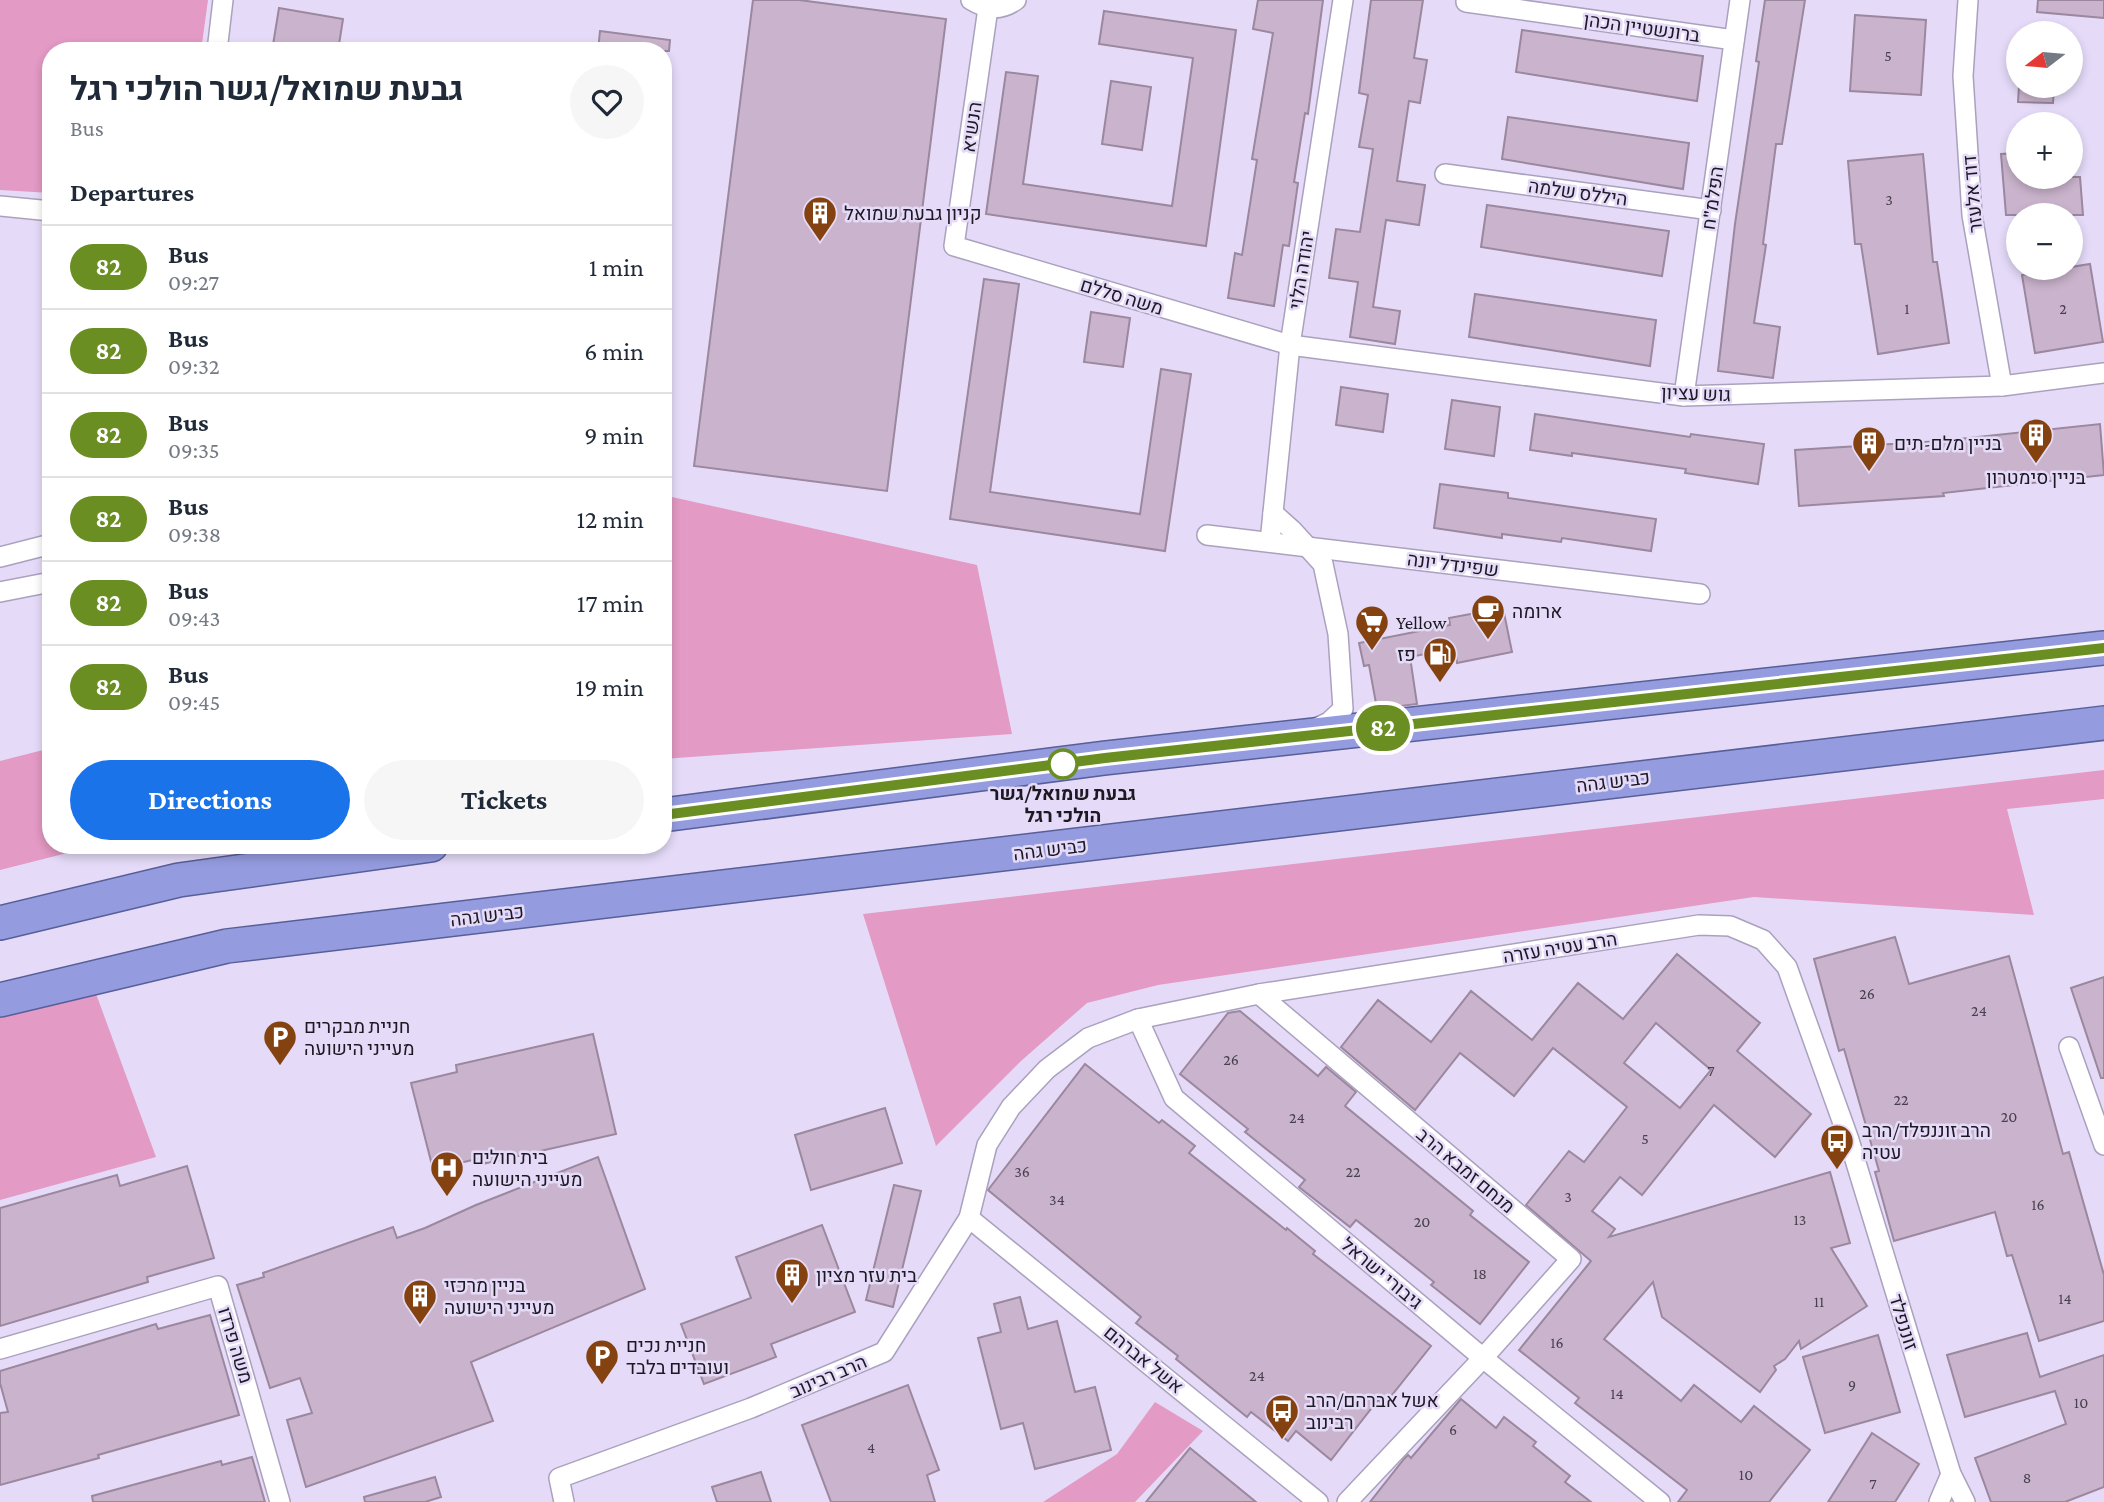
<!DOCTYPE html>
<meta charset="utf-8">
<style>
body{margin:0;font-family:"Crimson Pro",Heebo,serif;background:#f6f6f7;color:#1f2937;height:100vh;display:flex;flex-direction:column;font-size:26px;white-space:nowrap}
*{box-sizing:border-box;margin:0}
p{font-size:23px;color:#747a83}
.icon{flex:none;width:38px;height:38px;fill:none;stroke:currentColor;stroke-width:2;stroke-linecap:round;stroke-linejoin:round}
.map{position:relative;flex:1;overflow:hidden}
.side{position:absolute;left:42px;top:42px;width:630px;height:812px;display:flex;flex-direction:column;background:#fff;border-radius:28px;box-shadow:0 4px 10px #0003}
.side>*{flex:none}
.badge{padding:0 14px;border-radius:23px;font-size:24px;line-height:46px}
.needle{width:46px;rotate:254deg}
.buttons{position:absolute;left:2006px;top:21px;display:grid;gap:14px}
.buttons a{display:grid;place-items:center;width:77px;height:77px;border-radius:50%;background:#fff;box-shadow:0 4px 10px #0003;font-size:35px}
.map>.badge{position:absolute;translate:-50% -50%;box-shadow:0 0 0 4px #fff}
h2{padding:0 28px;font-size:26px;line-height:63px}
.round{display:grid;place-items:center;flex:none;width:74px;height:74px;border-radius:37px;background:#f6f6f7}
.head{display:flex;align-items:center;justify-content:space-between;height:119px;padding:0 28px}
h1{font-size:33px;font-weight:700;line-height:52px}
.action{display:flex;gap:14px;margin-top:auto;padding:14px 28px}
.action a{flex:1;height:80px;border-radius:42px;background:#1a73e8;color:#fff;font-size:28px;font-weight:700;line-height:80px;text-align:center}
.action a+a{background:#f6f6f7;color:#1f2937}
ul{padding:0;list-style:none}
li{display:flex;align-items:center;gap:21px;height:84px;padding:0 28px;border-top:2px solid #e0e1e3}
li div{flex:1}
li b{display:block;font-size:26px}
li em{font-style:normal}
li .badge{min-width:77px;font-weight:700;text-align:center}
.map>svg:first-child{display:block}
</style>
<div class="map">
<svg width="2104" height="1502" viewBox="0 0 2104 1502">
<rect width="100%" height="100%" fill="#e5dbf9"/>
<g fill="#e39ac4">
<path d="M0,0H208L201,51H51V193L0,190Z"/>
<path d="M663,495L977,565L1012,734L663,759Z"/>
<path d="M51,748V845H99L0,870V761Z"/>
<path d="M2104,770V799L2007,809L2034,915L1754,897L1158,985L1087,1003L1021,1061L936,1146L863,914Z"/>
<path d="M95,991L156,1157L0,1200V1018Z"/>
<path d="M1155,1402L1203,1431L1135,1502H1043L1117,1454Z"/>
</g>
<g fill="#cab4cd" stroke="#9b879e" stroke-width="2" fill-rule="evenodd">
<path d="M753,0H799L946,19L887,491L694,466Z"/>
<path d="M1258,0H1323L1308,114L1305,113L1294,182L1298,183L1289,246L1283,245L1274,306L1228,298L1235,253L1242,255L1257,160L1252,159L1273,33L1253,29Z"/>
<path d="M1371,0H1423L1414,58L1427,60L1420,103L1409,101L1397,181L1425,185L1419,225L1386,220L1373,307L1400,311L1395,344L1350,337L1358,282L1329,278L1336,229L1360,232L1373,149L1359,147L1368,95L1359,93Z"/>
<path d="M1765,0H1805L1782,144H1776L1763,244L1766,245L1754,323L1780,327L1773,378L1718,371L1735,224L1759,62L1756,61Z"/>
<path d="M2038,0H2104V18L2037,12Z"/>
<path d="M279,8L343,19L338,51H272Z"/>
<path d="M1104,11L1236,30L1206,246L986,214L1006,72L1038,76L1023,184L1172,206L1193,58L1099,44Z"/>
<path d="M1855,15L1926,20L1921,95L1850,91Z"/>
<path d="M1522,30L1703,56L1697,101L1516,72Z"/>
<path d="M600,31L670,40L669,51H598Z"/>
<path d="M1111,81L1151,87L1142,150L1102,144Z"/>
<path d="M2019,86H2054L2053,103L2018,102Z"/>
<path d="M1508,117L1689,143L1683,189L1502,159Z"/>
<path d="M2018,153V177H2080L2083,215H2006L2001,154Z"/>
<path d="M1923,154L1933,262H1937L1949,343L1878,354L1861,244H1855L1848,161Z"/>
<path d="M1487,205L1669,231L1662,276L1481,247Z"/>
<path d="M2090,264L2103,342L2035,353L2022,275Z"/>
<path d="M984,279L1019,284L990,492L1140,514L1161,369L1191,374L1165,551L950,519Z"/>
<path d="M1475,294L1656,320L1650,366L1469,337Z"/>
<path d="M1091,312L1130,318L1123,367L1084,362Z"/>
<path d="M1341,387L1388,394L1383,432L1336,425Z"/>
<path d="M1452,400L1500,407L1494,456L1445,449Z"/>
<path d="M1535,414L1690,437L1691,434L1764,444L1758,484L1685,473L1686,469L1572,453V456L1530,450Z"/>
<path d="M2100,424L2104,475L1943,493L1944,496L1799,506L1795,450L1940,441Z"/>
<path d="M1440,484L1508,493V498L1656,519L1651,551L1562,538L1561,542L1502,534V538L1434,528Z"/>
<path d="M1503,608L1512,652L1457,663L1455,648L1410,657L1417,704L1377,709L1369,665L1364,666L1359,643L1450,625L1449,618Z"/>
<path d="M1895,937L1909,984L2009,956L2063,1154L2069,1152L2104,1275V1321L2039,1341L2012,1255L2007,1256L1995,1212L1894,1241L1875,1172L1879,1171L1844,1049L1839,1051L1814,959Z"/>
<path d="M1677,954L1760,1023L1737,1051L1811,1114L1775,1157L1714,1105L1642,1195L1620,1177L1592,1211L1615,1229L1609,1237L1830,1172L1850,1243L1831,1248L1867,1306L1801,1349L1799,1341L1785,1359L1774,1366L1776,1370L1760,1392L1662,1317L1653,1282L1604,1339L1681,1401L1694,1385L1741,1422L1754,1406L1810,1450L1769,1502H1678L1687,1490L1575,1403L1579,1398L1519,1350L1591,1261L1526,1205L1569,1151L1584,1162L1627,1107L1553,1048L1514,1096L1460,1053L1415,1110L1341,1047L1378,1000L1431,1042L1471,991L1532,1040L1578,983L1623,1019ZM1656,1023L1711,1070L1680,1108L1624,1063Z"/>
<path d="M2104,977V1078H2101L2071,988Z"/>
<path d="M1240,1011L1318,1076L1326,1067L1356,1092L1345,1106L1473,1211L1470,1215L1529,1262L1480,1324L1431,1285L1434,1282L1356,1220L1350,1227L1299,1187L1305,1180L1245,1132L1248,1129L1180,1074L1228,1013Z"/>
<path d="M593,1034L616,1134L478,1165L477,1159L433,1169L411,1083L457,1072L456,1065Z"/>
<path d="M1085,1064L1159,1123L1162,1120L1195,1146L1189,1153L1286,1230L1287,1228L1315,1251L1313,1254L1431,1346L1384,1405L1378,1400L1331,1460L1296,1431L1288,1441L1251,1412L1247,1417L1176,1359L1178,1356L1136,1323L1141,1317L988,1190Z"/>
<path d="M885,1108L902,1163L811,1190L795,1135Z"/>
<path d="M598,1157L645,1289L471,1362L493,1421L306,1487L287,1420L312,1413L300,1378L270,1388L237,1285L264,1277L263,1273L393,1227L397,1238L425,1228L476,1205Z"/>
<path d="M187,1166L214,1258L147,1277L148,1282L0,1326V1208L117,1175L120,1186Z"/>
<path d="M894,1185L921,1191L893,1307L866,1300Z"/>
<path d="M822,1225L855,1312L771,1344L776,1357L704,1384L681,1324L751,1298L736,1257Z"/>
<path d="M1020,1297L1028,1329L1057,1321L1075,1392L1095,1387L1111,1450L1035,1469L1023,1423L1001,1429L978,1338L1001,1332L994,1304Z"/>
<path d="M210,1315L239,1415L98,1455L99,1458L0,1485V1413L8,1412L0,1383V1371L156,1324L158,1329Z"/>
<path d="M2027,1333L2040,1377L2104,1355V1487L2065,1502H1991L1975,1458L2066,1424L2055,1391L1965,1417L1947,1355Z"/>
<path d="M1878,1335L1900,1412L1825,1433L1803,1357Z"/>
<path d="M908,1385L939,1470L927,1475L935,1502H831L802,1425Z"/>
<path d="M1461,1399L1496,1428L1504,1417L1536,1442L1533,1446L1570,1476L1565,1482L1591,1502H1370L1404,1459L1408,1455L1411,1458Z"/>
<path d="M1872,1433L1919,1464L1895,1502H1828Z"/>
<path d="M1190,1448L1256,1502H1146Z"/>
<path d="M252,1457L265,1502H93L92,1496L221,1461L222,1465Z"/>
<path d="M761,1472L771,1502H717L712,1487Z"/>
<path d="M435,1477L441,1497L425,1502H365L364,1497Z"/>
</g>
<g fill="none" stroke-linecap="round" stroke-linejoin="round">
<g stroke="#aaa1be" stroke-width="22">
<g id="minor">
<path d="M971,0C987,10 1001,11 1016,0"/>
<path d="M1968,0L1963,76L1972,215L2002,386"/>
<path d="M1466,2L1734,40"/>
<path d="M988,8L954,246L1290,345L1684,396L2002,386L2104,373"/>
<path d="M217,51L223,0"/>
<path d="M1445,174L1711,210"/>
<path d="M0,206L51,211"/>
<path d="M1684,396L1740,0"/>
<path d="M1273,513L1292,530L1323,564L1338,634L1343,709L1329,722L1314,729"/>
<path d="M1207,535L1700,594"/>
<path d="M1270,542L1290,345L1343,0"/>
<path d="M0,557L51,544"/>
<path d="M0,592L51,582"/>
<path d="M1259,994L1571,1259L1483,1358L1347,1502"/>
<path d="M1138,1019L1174,1098L1483,1358L1660,1502"/>
<path d="M2069,1047L2104,1145"/>
<path d="M969,1218L1318,1502"/>
<path d="M0,1349L218,1286L280,1502"/>
<path d="M564,1502L559,1478L751,1408L884,1352L969,1218L987,1145L1011,1107L1047,1069L1088,1038L1138,1019L1259,994L1699,925L1730,926L1763,940L1787,967L1849,1140L1951,1474L1965,1502"/>
<path d="M1939,1502L1951,1474"/>
</g>
</g>
<g stroke="#585e98" stroke-width="36">
<g id="trunk">
<path d="M663,815L1105,758L2104,648"/>
<path d="M0,923L179,880L431,845"/>
<path d="M0,1000L227,946L2104,723"/>
</g>
</g>
<use href="#minor" stroke="#fff" stroke-width="19"/>
<use href="#trunk" stroke="#949cdf" stroke-width="33"/>
</g>
<g fill="none" stroke-linecap="round" stroke-linejoin="round">
<g stroke="#fff" stroke-width="16">
<path id="line" d="M663,815L1105,758L2104,648"/>
</g>
<use href="#line" stroke="#6b8e23" stroke-width="10"/>
</g>
<defs>
<g id="building-pin" transform="scale(1.75)"><path d="M0 17L-7.5 6A9.5 9.5 0 1 1 7.5 6Z" fill="#844211" stroke="#e5dbf9"/><path d="M-4-6H4V6H1V3H-1V6H-4ZM-2.5-4.3h1.7v1.8h-1.7ZM.8-4.3h1.7v1.8H.8ZM-2.5-1h1.7V.8h-1.7ZM.8-1h1.7V.8H.8Z" fill="#fff"/></g>
<g id="cafe-pin" transform="scale(1.75)"><path d="M0 17L-7.5 6A9.5 9.5 0 1 1 7.5 6Z" fill="#844211" stroke="#e5dbf9"/><path d="M-5.5-4.5H6V0H3Q3 3.5 0 3.5H-2.5Q-5.5 3.5-5.5 0ZM3-3.2v2h1.7v-2ZM-6 4.5H4V6H-6Z" fill="#fff"/></g>
<g id="supermarket-pin" transform="scale(1.75)"><path d="M0 17L-7.5 6A9.5 9.5 0 1 1 7.5 6Z" fill="#844211" stroke="#e5dbf9"/><path d="M-6-5.5h2.5l.6 2H6L4.5 2H-2.5L-4.4-4H-6ZM-1.5 3.2a1.3 1.3 0 1 0 .1 0ZM3 3.2a1.3 1.3 0 1 0 .1 0Z" fill="#fff"/></g>
<g id="fuel-pin" transform="scale(1.75)"><path d="M0 17L-7.5 6A9.5 9.5 0 1 1 7.5 6Z" fill="#844211" stroke="#e5dbf9"/><path d="M-5.5-6h7V0h2V4h1.3V-2.5L3-4.5l.8-.8L6-3V5H2.5V1h-1V6h-7ZM-4.2-4.7v3.2H.2V-4.7Z" fill="#fff"/></g>
<g id="parking-pin" transform="scale(1.75)"><path d="M0 17L-7.5 6A9.5 9.5 0 1 1 7.5 6Z" fill="#844211" stroke="#e5dbf9"/><path d="M-3.5-5.5H1a3.5 3.5 0 0 1 0 7H-1V5.5H-3.5ZM-1-3.4V-.6H.8a1.4 1.4 0 0 0 0-2.8Z" fill="#fff"/></g>
<g id="bus-pin" transform="scale(1.75)"><path d="M0 17L-7.5 6A9.5 9.5 0 1 1 7.5 6Z" fill="#844211" stroke="#e5dbf9"/><path d="M-5-6H5V4H4V6H2V4H-2V6H-4V4H-5ZM-3.5-4V0h7V-4ZM-3.5 1.2v1.5H-2V1.2ZM2 1.2v1.5H3.5V1.2Z" fill="#fff"/></g>
<g id="hospital-pin" transform="scale(1.75)"><path d="M0 17L-7.5 6A9.5 9.5 0 1 1 7.5 6Z" fill="#844211" stroke="#e5dbf9"/><path d="M-5-5h3v3.5h4V-5h3V5h-3V1.5h-4V5h-3Z" fill="#fff"/></g>
</defs>
<g fill-rule="evenodd">
<use href="#building-pin" x="820" y="213"/>
<use href="#building-pin" x="2036" y="435"/>
<use href="#building-pin" x="1869" y="443"/>
<use href="#cafe-pin" x="1488" y="611"/>
<use href="#supermarket-pin" x="1372" y="622"/>
<use href="#fuel-pin" x="1440" y="654"/>
<use href="#parking-pin" x="280" y="1037"/>
<use href="#bus-pin" x="1837" y="1141"/>
<use href="#hospital-pin" x="447" y="1168"/>
<use href="#building-pin" x="792" y="1275"/>
<use href="#building-pin" x="420" y="1296"/>
<use href="#parking-pin" x="602" y="1356"/>
<use href="#bus-pin" x="1282" y="1411"/>
</g>
<circle fill="#fff" stroke="#6b8e23" stroke-width="3.5" cx="1063" cy="764" r="14"/>
<g text-anchor="middle" stroke-width="5" stroke-linejoin="round" paint-order="stroke">
<g font-size="16" fill="#48404e">
<text x="1888" y="61">5</text>
<text x="1889" y="205">3</text>
<text x="1907" y="314">1</text>
<text x="2063" y="314">2</text>
<text x="1867" y="999">26</text>
<text x="1979" y="1016">24</text>
<text x="1231" y="1065">26</text>
<text x="1711" y="1076">7</text>
<text x="1901" y="1105">22</text>
<text x="2009" y="1122">20</text>
<text x="1297" y="1123">24</text>
<text x="1645" y="1144">5</text>
<text x="1022" y="1177">36</text>
<text x="1353" y="1177">22</text>
<text x="1568" y="1202">3</text>
<text x="1057" y="1205">34</text>
<text x="2038" y="1210">16</text>
<text x="1800" y="1225">13</text>
<text x="1422" y="1227">20</text>
<text x="1480" y="1279">18</text>
<text x="2065" y="1304">14</text>
<text x="1819" y="1307">11</text>
<text x="1557" y="1348">16</text>
<text x="1257" y="1381">24</text>
<text x="1852" y="1390">9</text>
<text x="1617" y="1399">14</text>
<text x="2081" y="1408">10</text>
<text x="1453" y="1435">6</text>
<text x="871" y="1453">4</text>
<text x="1746" y="1480">10</text>
<text x="2027" y="1483">8</text>
<text x="1873" y="1489">7</text>
</g>
<g font-size="19" fill="#1c1923" stroke="#e5dbf9">
<text transform="translate(1642 27) rotate(8)" y="7">ברונשטיין הכהן</text>
<text transform="translate(971 127) rotate(-82)" y="7">הנשיא</text>
<text transform="translate(1578 192) rotate(8)" y="7">היללס שלמה</text>
<text transform="translate(1972 194) rotate(-95)" y="7">דוד אלעזר</text>
<text transform="translate(1712 198) rotate(-82)" y="7">הפלמ"ח</text>
<text transform="translate(1301 270) rotate(-81)" y="7">יהודה הלוי</text>
<text transform="translate(1122 296) rotate(17)" y="7">משה סללם</text>
<text transform="translate(1696 393) rotate(2)" y="7">גוש עציון</text>
<text transform="translate(1453 564) rotate(7)" y="7">שפינדל יונה</text>
<text transform="translate(1613 781) rotate(-7)" y="7">כביש גהה</text>
<text transform="translate(1050 849) rotate(-7)" y="7">כביש גהה</text>
<text transform="translate(487 915) rotate(-7)" y="7">כביש גהה</text>
<text transform="translate(1560 947) rotate(-9)" y="7">הרב עטיה עזרה</text>
<text transform="translate(1466 1170) rotate(40)" y="7">מנחם זמבא הרב</text>
<text transform="translate(1382 1273) rotate(40)" y="7">גיבורי ישראל</text>
<text transform="translate(1904 1322) rotate(73)" y="7">זוננפלד</text>
<text transform="translate(236 1345) rotate(73)" y="7">משה פרדו</text>
<text transform="translate(1144 1359) rotate(39)" y="7">אשל אברהם</text>
<text transform="translate(828 1376) rotate(-23)" y="7">הרב רבינוב</text>
</g>
<g font-size="19" fill="#1c1923" stroke="#e5dbf9" text-anchor="start">
<text x="844" y="220">קניון גבעת שמואל</text>
<text x="1894" y="450">בניין מלם-תים</text>
<text x="2036" y="484" text-anchor="middle">בניין סימטרון</text>
<text x="1512" y="618">ארומה</text>
<text x="1396" y="629">Yellow</text>
<text x="1416" y="661" text-anchor="end">פז</text>
<text x="304" y="1033">חניית מבקרים<tspan x="304" dy="22">מעייני הישועה</tspan></text>
<text x="1862" y="1137">הרב זוננפלד/הרב<tspan x="1862" dy="22">עטיה</tspan></text>
<text x="472" y="1164">בית חולים<tspan x="472" dy="22">מעייני הישועה</tspan></text>
<text x="816" y="1282">בית עזר מציון</text>
<text x="444" y="1292">בניין מרכזי<tspan x="444" dy="22">מעייני הישועה</tspan></text>
<text x="626" y="1352">חניית נכים<tspan x="626" dy="22">ועובדים בלבד</tspan></text>
<text x="1306" y="1407">אשל אברהם/הרב<tspan x="1306" dy="22">רבינוב</tspan></text>
</g>
<g font-size="19" font-weight="bold" fill="#1c1923" stroke="#e5dbf9">
<text x="1063" y="800">גבעת שמואל/גשר<tspan x="1063" dy="22">הולכי רגל</tspan></text>
</g>
</g>
</svg>
<div class="buttons">
<a><svg class="needle" viewBox="-14 -14 28 28"><path d="M0-13l5 13h-10z" fill="#e53935"/><path d="M0 13l5-13h-10z" fill="#747a83"/></svg></a>
<a>+</a>
<a>−</a>
</div>
<b class="badge" style="left:1383px;top:728px;background:#6b8e23;color:#fff">82</b>
<section class="side">
<div class="head"><div><h1>גבעת שמואל/גשר הולכי רגל</h1><p>Bus</p></div><a class="round"><svg class="icon" aria-label="heart" viewBox="0 0 24 24"><path d="M12 20l-8-8c-3-5 5-10 8-4 3-6 11-1 8 4z"/></svg></a></div>
<h2>Departures</h2>
<ul>
<li><span class="badge" style="background:#6b8e23;color:#fff">82</span><div><b>Bus</b><p>09:27</p></div><em>1 min</em></li>
<li><span class="badge" style="background:#6b8e23;color:#fff">82</span><div><b>Bus</b><p>09:32</p></div><em>6 min</em></li>
<li><span class="badge" style="background:#6b8e23;color:#fff">82</span><div><b>Bus</b><p>09:35</p></div><em>9 min</em></li>
<li><span class="badge" style="background:#6b8e23;color:#fff">82</span><div><b>Bus</b><p>09:38</p></div><em>12 min</em></li>
<li><span class="badge" style="background:#6b8e23;color:#fff">82</span><div><b>Bus</b><p>09:43</p></div><em>17 min</em></li>
<li><span class="badge" style="background:#6b8e23;color:#fff">82</span><div><b>Bus</b><p>09:45</p></div><em>19 min</em></li>
</ul>
<div class="action"><a>Directions</a><a>Tickets</a></div>
</section>
</div>
